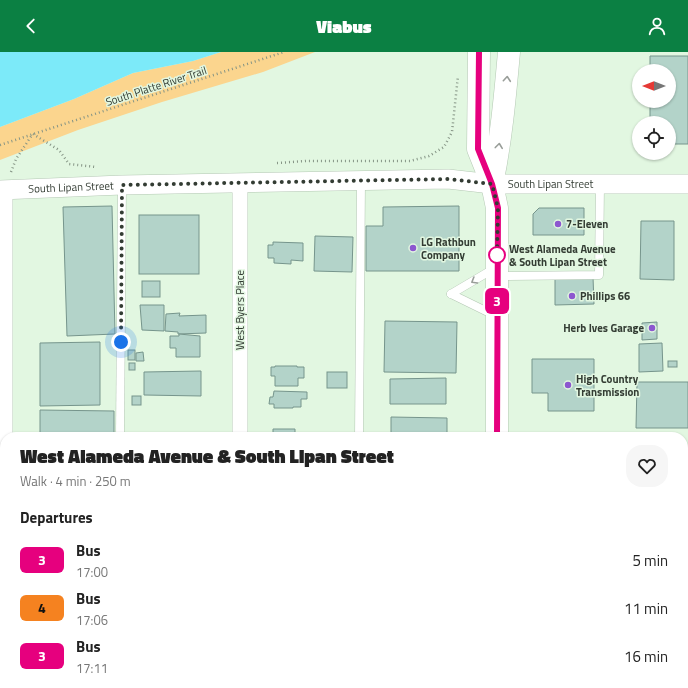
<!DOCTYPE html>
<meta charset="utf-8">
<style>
body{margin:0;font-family:"Titillium Web",sans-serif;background:#f6f6f6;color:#222;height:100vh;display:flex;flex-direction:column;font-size:15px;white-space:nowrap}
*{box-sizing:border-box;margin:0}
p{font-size:13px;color:#767676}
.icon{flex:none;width:22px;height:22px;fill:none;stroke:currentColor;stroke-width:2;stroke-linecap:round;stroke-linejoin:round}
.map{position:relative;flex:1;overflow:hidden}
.panel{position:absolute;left:0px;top:380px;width:688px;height:256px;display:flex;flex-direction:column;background:#fff;border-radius:16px 16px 0 0;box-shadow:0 1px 3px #0004}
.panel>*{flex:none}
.badge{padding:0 8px;border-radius:6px;font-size:14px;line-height:26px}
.needle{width:26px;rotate:270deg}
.buttons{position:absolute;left:632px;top:12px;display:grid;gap:8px}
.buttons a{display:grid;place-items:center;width:44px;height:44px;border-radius:50%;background:#fff;box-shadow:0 1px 3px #0004;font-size:20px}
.you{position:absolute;width:20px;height:20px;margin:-10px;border:3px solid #fff;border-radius:50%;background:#1a73e8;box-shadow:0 0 0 6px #1a73e833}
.map>.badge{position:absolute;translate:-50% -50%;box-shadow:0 0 0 2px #fff}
h2{padding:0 20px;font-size:15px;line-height:36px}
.round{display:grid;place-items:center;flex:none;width:42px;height:42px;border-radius:16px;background:#f6f6f6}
.head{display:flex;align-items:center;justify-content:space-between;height:68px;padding:0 20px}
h1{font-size:19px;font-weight:800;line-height:30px}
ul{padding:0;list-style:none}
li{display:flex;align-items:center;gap:12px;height:48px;padding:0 20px}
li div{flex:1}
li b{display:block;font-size:15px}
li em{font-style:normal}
li .badge{min-width:44px;font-weight:700;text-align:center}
header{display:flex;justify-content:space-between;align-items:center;height:52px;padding:0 20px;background:#0b8043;color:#fff;font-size:18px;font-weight:800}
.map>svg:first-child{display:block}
</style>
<header><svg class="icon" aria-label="back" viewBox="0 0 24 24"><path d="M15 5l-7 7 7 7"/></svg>Viabus<svg class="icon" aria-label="person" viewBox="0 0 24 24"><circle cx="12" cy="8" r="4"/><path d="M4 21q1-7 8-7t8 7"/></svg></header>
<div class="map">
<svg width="688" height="636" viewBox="0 0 688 636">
<rect width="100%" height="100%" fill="#e2f7e1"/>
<path fill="#fbd58e" d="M221,0H315L263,20L162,50L78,78L0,108V75L74,47L133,21L193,9Z"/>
<path fill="#7ceaf9" d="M0,0H221L193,9L133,21L74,47L0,75Z"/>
<g fill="#b3d3c9" stroke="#76958c">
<path d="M650,4H688V92H669V71H650V49H669V19H650Z"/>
<path d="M112,154L115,282L67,284L63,155Z"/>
<path d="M459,154V219H366V174H383V155Z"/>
<path d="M539,156H584V183H533V162Z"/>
<rect x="139" y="163" width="60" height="59"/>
<path d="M641,169H674V228L640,227Z"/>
<path d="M315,184L353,185L352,220L314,219Z"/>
<path d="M273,190L303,191V209L291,208V212L274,211V206H268V193H273Z"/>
<path d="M593,225L594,252L555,253V226Z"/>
<rect x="142" y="229" width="18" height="16"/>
<path d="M140,253H164V279L142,278Z"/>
<path d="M180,261L179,264L206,263V281L178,282V280L165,279L166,262Z"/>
<path d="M385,269L457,270L456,321L384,320Z"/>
<path d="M657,270V287L642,288V271Z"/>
<path d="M179,282L200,284V305H176V296H170V284H179Z"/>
<path d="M100,290V353L40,354V291Z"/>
<path d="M662,291L663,319L639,320V292Z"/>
<rect x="128" y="298" width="7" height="10"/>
<path d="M143,300L144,309H136V301Z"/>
<path d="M532,307H594V359H548V341H532Z"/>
<rect x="668" y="309" width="9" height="6"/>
<rect x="129" y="311" width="6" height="7"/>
<path d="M275,314H297V315H304V326H298V334H275V324H271V315H275Z"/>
<path d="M201,319V344L144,343V320Z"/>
<rect x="327" y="320" width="20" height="16"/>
<path d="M446,326V352H390V327Z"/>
<path d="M637,330H688V376H636Z"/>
<path d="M274,339L307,340V347H301V355H293V356H274V352H269L270,345H273Z"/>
<rect x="132" y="344" width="9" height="9"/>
<path d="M40,358L114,359V385H40Z"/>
<path d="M391,365L447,366V381H439V385H391Z"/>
<path d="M273,377H295V385H270L269,383L273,382Z"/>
<rect x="683" y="396" width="5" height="26"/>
<rect x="683" y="534" width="5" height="47"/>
</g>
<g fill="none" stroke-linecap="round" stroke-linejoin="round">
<g stroke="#b4c8b4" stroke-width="9">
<g id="service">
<path d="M498,224L599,223L600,132"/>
<path d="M451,242L495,216"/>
<path d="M451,242L496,264"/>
<path d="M120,385L122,133"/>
<path d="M359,385L361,128"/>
<path d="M629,631V636"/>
<path d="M359,636V631"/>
<path d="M588,636L589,631"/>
</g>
</g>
<g stroke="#b4c8b4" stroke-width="16">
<g id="minor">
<path d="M240,131V385"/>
<path d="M5,138V620"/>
<path d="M683,621H688"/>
<path d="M240,631V636"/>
</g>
</g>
<g stroke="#b4c8b4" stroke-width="20">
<g id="tertiary">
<path id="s1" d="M0,138L122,133L448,127L492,132H688"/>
</g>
</g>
<g stroke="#b4c8b4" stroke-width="23">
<g id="primary">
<path d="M479,0L478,97L492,132L497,156V385"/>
<path d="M492,132C501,89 505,45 509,0"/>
<path d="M497,636V631"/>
</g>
</g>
<g stroke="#859485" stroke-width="2.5" stroke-dasharray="1 3" stroke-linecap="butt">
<path d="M33,82L59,98L69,112L96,115"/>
<path d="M0,93L284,0"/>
<path d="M277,111L306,109H410L429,104L444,95L452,80L458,24"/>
<path d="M11,120L16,107L32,83"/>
</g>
<use href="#service" stroke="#fff" stroke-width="8"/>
<use href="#minor" stroke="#fff" stroke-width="15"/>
<use href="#tertiary" stroke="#fff" stroke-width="19"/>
<use href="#primary" stroke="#fff" stroke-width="22"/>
<g stroke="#738173" stroke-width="3">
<path d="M683,453L688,451"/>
<path d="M223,636L234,631"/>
</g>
</g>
<defs><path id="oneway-chevron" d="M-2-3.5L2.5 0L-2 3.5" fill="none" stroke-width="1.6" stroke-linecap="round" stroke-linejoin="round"/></defs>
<g stroke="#999e99">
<use href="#oneway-chevron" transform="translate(507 27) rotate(-85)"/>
<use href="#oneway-chevron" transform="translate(499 94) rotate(-83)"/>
<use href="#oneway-chevron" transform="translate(474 229) rotate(149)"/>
</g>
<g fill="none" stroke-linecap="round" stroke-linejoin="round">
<g stroke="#fff" stroke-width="9">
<path id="line" d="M479,0L478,97L492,132L498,156L497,385"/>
</g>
<use href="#line" stroke="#e6007e" stroke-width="6"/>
<path stroke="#333c33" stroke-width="4" stroke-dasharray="0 7.2" d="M121,290L122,133L448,127L492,132L498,156L497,203"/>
</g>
<g fill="#8c57cf" stroke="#e2f7e1" stroke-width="1.5">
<circle cx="558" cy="172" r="4"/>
<circle cx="413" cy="196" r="4"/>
<circle cx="572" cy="244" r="4"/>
<circle cx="652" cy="276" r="4"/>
<circle cx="568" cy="333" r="4"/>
</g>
<circle fill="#fff" stroke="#e6007e" stroke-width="2" cx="497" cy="203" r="8"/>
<g text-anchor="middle" stroke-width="3" stroke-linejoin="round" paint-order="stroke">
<g font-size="11" fill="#333c33" stroke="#e2f7e1">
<text transform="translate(156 34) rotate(-18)" y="4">South Platte River Trail</text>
<text dy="4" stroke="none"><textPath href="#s1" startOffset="551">South Lipan Street</textPath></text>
<text dy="4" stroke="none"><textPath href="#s1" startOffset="71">South Lipan Street</textPath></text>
<text transform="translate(240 258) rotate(-90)" y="4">West Byers Place</text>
</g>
<g font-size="11" font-weight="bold" fill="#333c33" stroke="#e2f7e1" text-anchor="start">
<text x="566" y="176">7-Eleven</text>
<text x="421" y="194">LG Rathbun<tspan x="421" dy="13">Company</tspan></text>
<text x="580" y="248">Phillips 66</text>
<text x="644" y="280" text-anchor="end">Herb Ives Garage</text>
<text x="576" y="331">High Country<tspan x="576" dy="13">Transmission</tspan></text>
</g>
<g font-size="11" font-weight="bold" fill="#333c33" stroke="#e2f7e1" text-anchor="start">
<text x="509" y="201">West Alameda Avenue<tspan x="509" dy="13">&amp; South Lipan Street</tspan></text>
</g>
</g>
</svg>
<div class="buttons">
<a><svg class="needle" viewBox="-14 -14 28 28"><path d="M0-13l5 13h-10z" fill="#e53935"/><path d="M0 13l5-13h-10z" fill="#767676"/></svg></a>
<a><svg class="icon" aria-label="locate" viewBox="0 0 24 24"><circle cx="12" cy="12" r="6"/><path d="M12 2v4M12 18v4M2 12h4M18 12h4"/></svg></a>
</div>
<div class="you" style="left:121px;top:290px"></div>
<b class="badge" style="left:497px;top:249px;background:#e6007e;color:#fff">3</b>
<section class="panel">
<div class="head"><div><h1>West Alameda Avenue &amp; South Lipan Street</h1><p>Walk · 4 min · 250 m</p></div><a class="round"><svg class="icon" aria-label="heart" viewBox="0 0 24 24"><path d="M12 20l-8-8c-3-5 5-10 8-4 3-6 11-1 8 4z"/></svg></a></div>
<h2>Departures</h2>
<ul>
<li><span class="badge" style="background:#e6007e;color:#fff">3</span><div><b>Bus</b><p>17:00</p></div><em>5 min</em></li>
<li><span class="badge" style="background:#f58220;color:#111">4</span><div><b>Bus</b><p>17:06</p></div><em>11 min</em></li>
<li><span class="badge" style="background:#e6007e;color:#fff">3</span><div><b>Bus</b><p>17:11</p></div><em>16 min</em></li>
</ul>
</section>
</div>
